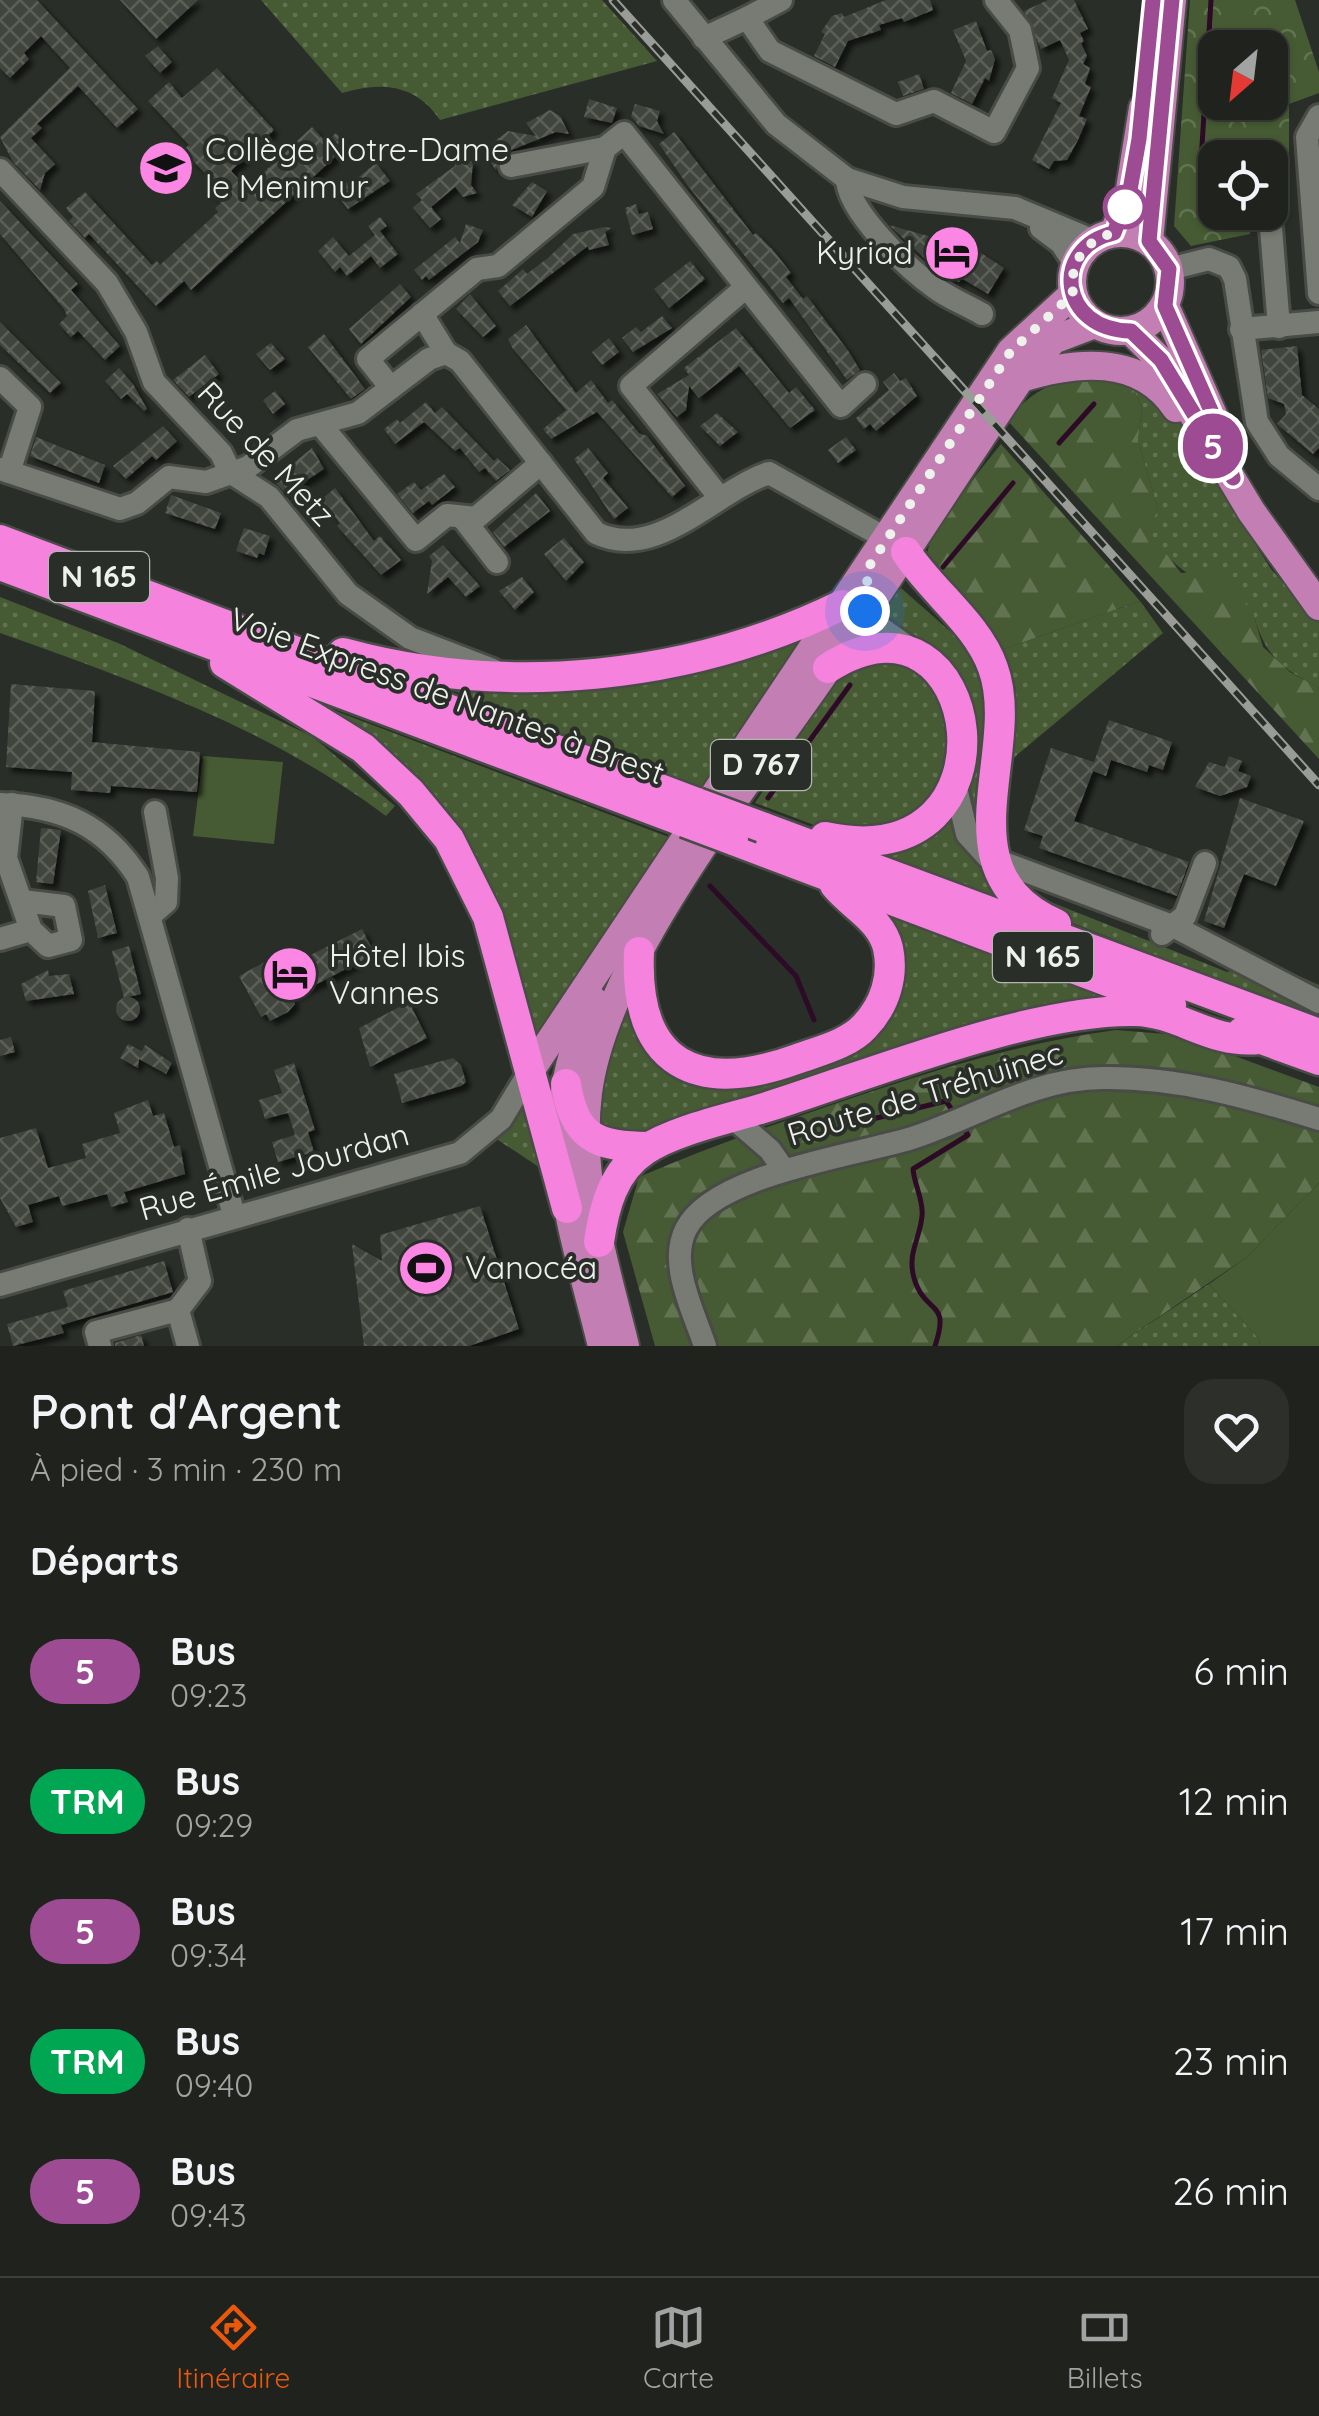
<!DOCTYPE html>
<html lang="fr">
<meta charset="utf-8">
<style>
body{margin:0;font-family:Quicksand,sans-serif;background:#2d2f2b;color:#f1f3f6;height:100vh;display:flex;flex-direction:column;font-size:38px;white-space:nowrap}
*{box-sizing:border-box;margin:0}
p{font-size:32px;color:#a2a4a4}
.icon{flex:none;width:55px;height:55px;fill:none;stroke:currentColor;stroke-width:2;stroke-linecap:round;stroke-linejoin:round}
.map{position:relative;height:1346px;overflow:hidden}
.side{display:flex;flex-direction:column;background:#20221e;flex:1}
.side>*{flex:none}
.badge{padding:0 20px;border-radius:32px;font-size:35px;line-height:65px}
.needle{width:65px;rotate:208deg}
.fabs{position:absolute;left:1198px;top:30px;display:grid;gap:20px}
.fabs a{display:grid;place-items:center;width:90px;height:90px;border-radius:20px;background:#20221e;box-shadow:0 2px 8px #0004,0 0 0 2px #3d3f3c;font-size:50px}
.you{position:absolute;width:50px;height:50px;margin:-25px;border:8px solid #fff;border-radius:50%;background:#1a73e8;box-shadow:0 0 0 15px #1a73e833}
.map>.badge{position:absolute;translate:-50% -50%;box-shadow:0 0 0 5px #fff}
h2{padding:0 30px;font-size:38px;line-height:90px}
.round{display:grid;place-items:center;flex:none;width:105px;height:105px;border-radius:30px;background:#2d2f2b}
.head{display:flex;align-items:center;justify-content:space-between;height:170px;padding:0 30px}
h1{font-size:48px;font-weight:600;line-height:75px}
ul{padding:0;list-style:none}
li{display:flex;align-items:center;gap:30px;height:130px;padding:0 30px}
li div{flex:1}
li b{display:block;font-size:38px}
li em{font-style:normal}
li .badge{min-width:110px;font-weight:700;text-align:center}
.dock{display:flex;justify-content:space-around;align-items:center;height:140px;border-top:2px solid #3d3f3c;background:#20221e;font-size:28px;color:#a2a4a4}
.dock a{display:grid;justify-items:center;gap:5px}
.dock .active{color:#ea580c}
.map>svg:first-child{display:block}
</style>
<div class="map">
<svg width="1319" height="1346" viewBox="0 0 1319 1346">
<defs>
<pattern id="grass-dots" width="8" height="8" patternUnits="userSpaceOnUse" patternTransform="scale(2.5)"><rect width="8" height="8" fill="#465b33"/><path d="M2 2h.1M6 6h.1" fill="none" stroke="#617351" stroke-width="1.8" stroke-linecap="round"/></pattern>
<pattern id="forest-firs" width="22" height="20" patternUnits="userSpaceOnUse" patternTransform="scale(2.5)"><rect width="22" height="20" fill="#465b33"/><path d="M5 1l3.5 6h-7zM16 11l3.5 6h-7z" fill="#617351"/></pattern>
<pattern id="park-crowns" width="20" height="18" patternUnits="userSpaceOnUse" patternTransform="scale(2.5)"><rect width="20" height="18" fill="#465b33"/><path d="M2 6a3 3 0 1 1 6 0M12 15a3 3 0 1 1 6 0" fill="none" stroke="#617351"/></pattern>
<pattern id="building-cross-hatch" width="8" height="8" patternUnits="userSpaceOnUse" patternTransform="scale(2.5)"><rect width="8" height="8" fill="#40443d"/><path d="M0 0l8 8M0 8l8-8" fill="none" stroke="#5c5f59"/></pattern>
<filter id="shadow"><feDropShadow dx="5" dy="5" stdDeviation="2.5" flood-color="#0009"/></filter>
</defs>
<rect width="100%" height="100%" fill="#2a2e28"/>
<g fill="url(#grass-dots)">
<path d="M261,0H602L657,61L440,120C416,84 381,81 342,93Z"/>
<path d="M1131,384L1164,398L1271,569L1319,623V688C1280,667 1265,656 1253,613C1209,585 1175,575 1147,530L1158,510L1138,440L1142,408Z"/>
<path d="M901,588L961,641L982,673L1009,907L866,853L830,831L755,803L841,673L892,657L879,615Z"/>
<path d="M0,597L118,643L313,737L395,806L386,816C271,729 135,681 0,633Z"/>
<path d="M1140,601L1163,633L1011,760L1016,689L1001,650Z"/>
<path d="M793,637L808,646L707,791L424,679Z"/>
<path d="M309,701L674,839L534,1045C514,965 499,869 441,805C402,764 355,733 309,701Z"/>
<path d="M1033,895L1227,972L1264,961L1319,985V1019L1039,910Z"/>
<path d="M871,908L1123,1004L650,1137L598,1128L600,1083L633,984L639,1015L722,1082L881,1018Z"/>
<path d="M524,1096L545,1171L492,1136Z"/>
<path d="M1209,1284L1259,1339L1260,1346H1116Z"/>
</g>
<g fill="url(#forest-firs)">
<path d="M1085,374L1131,384L1142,408L1138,440L1158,510L1148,530L1181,573L1220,571L1253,613L1263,647L1290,672L1319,688V759L1007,420C1028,395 1052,380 1085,374Z"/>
<path d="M1001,444L1140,601L1001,650L926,558L933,529Z"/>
<path d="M1116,1030L1178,1035L1319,1087V1183L1247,1257L1116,1346H655L623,1232L639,1177C710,1146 782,1122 855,1097C942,1068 1025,1042 1116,1030Z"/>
</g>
<path fill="url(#park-crowns)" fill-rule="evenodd" d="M1190,0H1295L1319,72V93L1289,104V190L1270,189V158H1215V212L1249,213L1250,234L1191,246L1174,226ZM1215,48H1270V102H1215Z"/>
<g fill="#465b33">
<path d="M203,756L283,762L274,844L193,836Z"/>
<path d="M1319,1183V1346H1260L1259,1339L1209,1284L1247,1257Z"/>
</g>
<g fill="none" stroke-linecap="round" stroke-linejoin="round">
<g stroke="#2d0b26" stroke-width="5">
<path d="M1207,221L1201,162L1211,0"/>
<path d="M1059,443L1094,404"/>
<path d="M943,567L1013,483"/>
<path d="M768,798L850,685"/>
<path d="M710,886L796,976L814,1020"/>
<path d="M848,1125L946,1101L954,1113"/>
<path d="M935,1346C951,1298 925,1316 914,1278C907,1253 920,1239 922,1216C924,1201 914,1184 913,1169L968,1135L962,1126"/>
</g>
</g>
<g fill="url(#building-cross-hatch)" filter="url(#shadow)">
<path d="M0,0H37L138,109L117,128L78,86L37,124L42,128L31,138L55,164L45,173L40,190L13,162L0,137L70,68L41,36L24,53L29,59L10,78L0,68Z"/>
<path d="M120,0H198L156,39Z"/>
<path d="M886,0H930L933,10L904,22L902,18L879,25L881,30L848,41L835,67L814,56L825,34L821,32L832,16L842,13L844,17Z"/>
<path d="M1048,0H1074L1088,29L1080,33L1084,41L1081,43L1087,56L1083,64L1090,68L1085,84L1091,87L1079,116L1087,119L1078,140L1067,160L1054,161L1049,169L1032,160L1061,103L1052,98L1069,60L1060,40L1041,49L1024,11Z"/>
<path d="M976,21L987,51L991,50L995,59L989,81L985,78L972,104L951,93L966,61L953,30Z"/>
<path d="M158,46L172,62L160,73L145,56Z"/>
<path d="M217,68L274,130L231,171L247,188L312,127L326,142L336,133L348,145L191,290L184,281L156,306L89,234L85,238L69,221L73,217L66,208L85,192L152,265L157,261L160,265L218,212L215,208L221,203L207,188L213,182L183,150L189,145L148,101L169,82L182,98Z"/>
<path d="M919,74L924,89L903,96L898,82Z"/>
<path d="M589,99L617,108L612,123L584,117Z"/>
<path d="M635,104L660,111L657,121L664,134L639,126L631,116Z"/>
<path d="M550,110L560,116L569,134L556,132L502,154L496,170L482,151L508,131L536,136L526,123Z"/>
<path d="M674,132L753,235L756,233L773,250L791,273L786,277L803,299L807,296L849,352L860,370L847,380L789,298L783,303L688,186L659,144Z"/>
<path d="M456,160L473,161L471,185L477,193L463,197L455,187L431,207L441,219L430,228L413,208L422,200L416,194L455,166Z"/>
<path d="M376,163L390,181L348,209L333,190L345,180L349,185Z"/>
<path d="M532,182L547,191L532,217L512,205Z"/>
<path d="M0,201L78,284L71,290L120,346L105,360L78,331L71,337L59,324L67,316L64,309L0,234Z"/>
<path d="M636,204L639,214L648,212L653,229L632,235L625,208Z"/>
<path d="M380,217L387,226L380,231L398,254L380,268L371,256L347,276L340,267L335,272L318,251L333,237L349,256L375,235L368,226Z"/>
<path d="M466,224L483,230L478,242L429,280L426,276L422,280L414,270L455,237L460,243Z"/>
<path d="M889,225L975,249L1004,268L988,294L961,278L959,282L942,275Z"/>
<path d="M604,227L611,228L605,232L609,245L589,250L588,246L510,306L498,291L523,269L527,274L549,257L573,234Z"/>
<path d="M690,261L705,279L669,308L654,289Z"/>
<path d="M400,284L411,297L361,344L349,329Z"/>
<path d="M470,294L496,326L483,337L456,309Z"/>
<path d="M662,316L672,328L633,352L622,338L636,327L641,332Z"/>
<path d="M0,322L61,383L50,393L0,345Z"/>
<path d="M526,325L576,393L591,380L608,403L612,400L639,433L647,436L685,486L672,497L597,412L551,439L543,429L566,410L513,349L508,339Z"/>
<path d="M736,328L789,393L796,387L815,410L790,428L739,366L699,398L689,386L686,410L677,417L657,394L689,375L684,368Z"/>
<path d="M324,334L365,389L351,399L308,347Z"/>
<path d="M609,338L619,352L602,365L592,352Z"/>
<path d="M271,343L285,359L270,370L256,354Z"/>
<path d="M1297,346L1302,395L1319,409V448L1313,454L1277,424L1286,414L1284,404L1268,398L1261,350Z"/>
<path d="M205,355L219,374L189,397L173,380Z"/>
<path d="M119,368L133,384L147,409L144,411L127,394L121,399L105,381Z"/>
<path d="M894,373L900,381L906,378L917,396L876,431L870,424L864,429L856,418L889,390L883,382Z"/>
<path d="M275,391L285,404L273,414L263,400Z"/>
<path d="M426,402L435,413L442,407L494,461L497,458L510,470L496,481L485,468L479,472L460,448L455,451L424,422L395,444L384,429L397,419L400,423Z"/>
<path d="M717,413L738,432L720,446L700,426Z"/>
<path d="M163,426L177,441L156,460L152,456L126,479L113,466Z"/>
<path d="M36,437L105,465L99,483L30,456Z"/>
<path d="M846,437L856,450L838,463L828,450Z"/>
<path d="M312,448L324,469L286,494L273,480Z"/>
<path d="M588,448L608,473L603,478L628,508L614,519L574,459Z"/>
<path d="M444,474L455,487L432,505L429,501L413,513L397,494L414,482L421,490Z"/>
<path d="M335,488L374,541L380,536L401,560L381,575L337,526L340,523L321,500Z"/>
<path d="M536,493L550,511L504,547L493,532Z"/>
<path d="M171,495L221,513L215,529L165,513Z"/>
<path d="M244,528L270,536L264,555L259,553L257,558L236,551Z"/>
<path d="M564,538L584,562L566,581L544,554Z"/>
<path d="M443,545L480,586L466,597L448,577L427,594L432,561L429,556Z"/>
<path d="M522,577L534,592L515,610L499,591Z"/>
<path d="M11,684L95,691L92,742L200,752L197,792L111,786L110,793L71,790L72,772L6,767Z"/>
<path d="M1109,720L1172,742L1163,770L1149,765L1147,772L1111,760L1106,776L1093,771L1074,821L1189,862L1177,896L1039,848L1043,836L1024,830L1051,748L1094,762Z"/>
<path d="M1229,756L1242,761L1238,771L1251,776L1247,787L1220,796L1195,787L1209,762L1225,767Z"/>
<path d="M1240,798L1304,821L1276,886L1244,874L1224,928L1204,921Z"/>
<path d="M41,828L61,830L53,884L36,882Z"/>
<path d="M105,885L117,933L98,938L88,891Z"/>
<path d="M362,929L375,954L292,997L295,1004L288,1012L270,1021L266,1014L261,1017L239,976L272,958L279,971Z"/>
<path d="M129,946L141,994L124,998L112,951Z"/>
<path d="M48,970L49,976L69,974L74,994L26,1001L21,984Z"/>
<circle cx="128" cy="1009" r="12"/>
<path d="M409,1002L427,1038L370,1067L359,1028Z"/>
<path d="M11,1037L15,1052L0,1056V1040Z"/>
<path d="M128,1044L142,1051L145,1045L172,1063L166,1074L139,1059L138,1068L120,1058Z"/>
<path d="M453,1058L461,1065L466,1082L461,1086L402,1103L394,1074Z"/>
<path d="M294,1063L315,1130L308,1132L314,1152L278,1162L272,1142L295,1135L288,1113L265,1119L259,1100L282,1093L274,1070Z"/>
<path d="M148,1100L153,1116L164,1113L174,1147L180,1145L185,1174L124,1192L128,1202L111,1207L107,1194L62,1206L59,1196L28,1205L33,1222L16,1227L0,1198V1138L36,1128L48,1168L86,1158L82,1144L120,1133L114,1113Z"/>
<path d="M480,1206L519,1329L469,1346H364L352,1244L382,1261L380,1235Z"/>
<path d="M164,1261L173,1292L61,1325L64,1333L13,1346L7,1324L68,1307L63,1291Z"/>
<path d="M141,1335L144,1346H115V1343Z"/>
</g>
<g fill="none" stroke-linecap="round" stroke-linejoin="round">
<g stroke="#484b46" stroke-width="28">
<g id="minor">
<path d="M674,0L776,124L847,179L903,197L1015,208L1094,241"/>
<path d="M747,18L781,0"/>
<path d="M704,38L747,18L770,51L896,114L934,101L994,132L1028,68L1020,30L996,0"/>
<path d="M1319,116L1307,137L1319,293"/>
<path d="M511,166L605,148"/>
<path d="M0,170L107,283L136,332L154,382L221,453L230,472L269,497L348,594L410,638L493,670"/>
<path d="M847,179C847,210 907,268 934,287C948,298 967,305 982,314"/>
<path d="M1270,216L1279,327"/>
<path d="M1041,228L1061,243L1075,264"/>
<path d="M1169,269L1209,259L1229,267L1235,279L1257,422L1279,456L1319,489"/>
<path d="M422,314L446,353"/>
<path d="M1241,329L1319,322"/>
<path d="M0,378L30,407L9,472"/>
<path d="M391,388L368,359L477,269L498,266L593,187L605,148L624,133L841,406L865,384"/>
<path d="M320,424L416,540L447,515L476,518L541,463"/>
<path d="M0,469L120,509L137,503L169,477L206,482L248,467L297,430L358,413L429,359L446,353L460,361L596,533C657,562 713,492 769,473L887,539"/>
<path d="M720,498L631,386L745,288"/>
<path d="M462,517L497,562"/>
<path d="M857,598L871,621L916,653"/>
<path d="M955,784L967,834L988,857L1175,927L1319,1002"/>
<path d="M0,804C61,806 105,825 138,877L234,1215"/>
<path d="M12,804L6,858L31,930L48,946L71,940L64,906L22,901"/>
<path d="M151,915L166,902L167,878L155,812"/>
<path d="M1162,934L1185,916L1205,863"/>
<path d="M0,939L31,930"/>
<path d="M733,1118L770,1150L784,1170"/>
<path d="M0,1285L460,1153L501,1119L530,1071"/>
<path d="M178,1310L200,1281L188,1229"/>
<path d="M178,1310L188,1346"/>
<path d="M100,1346L96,1332L178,1310"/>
<path d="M705,1346C694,1312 668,1264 686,1229C714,1173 861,1155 915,1137C978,1116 1034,1078 1103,1078C1178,1077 1248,1097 1319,1119"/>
</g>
</g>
<g stroke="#484b46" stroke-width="32">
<g id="major">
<circle cx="1121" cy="282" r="49"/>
<path d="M1114,233L1130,189L1143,108"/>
<path d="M1149,241L1172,0"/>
<path d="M1165,306L1213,415"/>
<path d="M1131,331L1161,361L1251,511L1319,606"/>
<path d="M1021,378C1076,361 1140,354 1176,408"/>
<path d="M593,1000C533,1132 570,1215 602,1346"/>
<path d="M530,1071L1011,351L1073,294"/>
<path d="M625,1346C605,1264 577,1179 588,1093C605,960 746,787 823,675C890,577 954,477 1020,379L1053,340L1095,324"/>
</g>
</g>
<g stroke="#484b46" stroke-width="35">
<g id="highway">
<path d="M0,540L697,803"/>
<path d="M906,552C931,591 978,624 993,668C1023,751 938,872 1056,924"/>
<path d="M0,565L685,822"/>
<path d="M343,653C507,698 691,679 842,605"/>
<path d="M225,663L363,748L411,793L449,839L488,917L567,1208"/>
<path d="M762,827L1319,1034"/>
<path d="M825,837C1029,881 985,567 828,668"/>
<path d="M733,840L1171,1005"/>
<path d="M639,952C634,1066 698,1095 797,1059C819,1051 849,1044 865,1026C885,1005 894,976 888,948C881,919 853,907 835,885"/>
<path d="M1242,1032L1319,1060"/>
<path d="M566,1084C574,1137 596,1147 648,1147"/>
<path d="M599,1242C604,1207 613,1171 645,1150C674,1130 732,1118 767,1107C869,1075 1030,1009 1135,1011C1181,1012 1209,1044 1259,1039"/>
</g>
</g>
<use href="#minor" stroke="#777b74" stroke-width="22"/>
<use href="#major" stroke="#c37fb3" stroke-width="28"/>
<use href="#highway" stroke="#f582dd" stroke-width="30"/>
<g stroke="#999c97" stroke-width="9">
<path id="rail" d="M613,0L1319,785"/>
</g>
<use href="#rail" stroke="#2a2e28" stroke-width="5" stroke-dasharray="15" stroke-linecap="butt"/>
<g stroke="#484b46" stroke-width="35" stroke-linecap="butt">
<g id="highway-bridge">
<path d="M697,803L762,827"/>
<path d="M685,822L733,840"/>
</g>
</g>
<use href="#highway-bridge" stroke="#f582dd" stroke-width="30"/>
</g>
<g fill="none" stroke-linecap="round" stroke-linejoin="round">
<g stroke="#fff" stroke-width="22">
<path id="line" d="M1153,0L1139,139L1130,190L1114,233C1050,247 1059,330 1131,331L1161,360L1233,478L1216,422L1165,306L1169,269L1149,241L1172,0"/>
</g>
<use href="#line" stroke="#9d4c94" stroke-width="15"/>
<path stroke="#eff1ed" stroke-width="10" stroke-dasharray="0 18" d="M865,611L856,600L868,580V568L1011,351L1073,294C1069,264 1084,240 1114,233L1126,202L1125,207"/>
</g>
<defs>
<g id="school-disc" transform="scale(2.875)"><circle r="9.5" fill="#fc86e3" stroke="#2a2e28"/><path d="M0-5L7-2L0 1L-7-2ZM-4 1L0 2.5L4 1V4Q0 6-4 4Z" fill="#111"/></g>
<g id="hotel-disc" transform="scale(2.875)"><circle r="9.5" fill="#fc86e3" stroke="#2a2e28"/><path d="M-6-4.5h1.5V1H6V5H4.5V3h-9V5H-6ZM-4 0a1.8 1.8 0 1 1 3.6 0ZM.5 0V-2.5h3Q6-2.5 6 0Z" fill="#111"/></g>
<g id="stadium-disc" transform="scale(2.875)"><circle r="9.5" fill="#fc86e3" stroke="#2a2e28"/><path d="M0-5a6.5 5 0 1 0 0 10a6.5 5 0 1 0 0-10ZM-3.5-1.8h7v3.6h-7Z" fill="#111"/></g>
</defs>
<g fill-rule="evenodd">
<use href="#school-disc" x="166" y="168"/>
<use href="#hotel-disc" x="952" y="253"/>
<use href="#hotel-disc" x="290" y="974"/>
<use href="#stadium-disc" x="426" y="1268"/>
</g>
<circle fill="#fff" stroke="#9d4c94" stroke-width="5" cx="1125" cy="207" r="20"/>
<g text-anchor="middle" stroke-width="8" stroke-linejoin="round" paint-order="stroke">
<g fill="#2a2e28" stroke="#b4b6b2" stroke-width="2.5">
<rect x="49" y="552" width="100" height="50" rx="8"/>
<rect x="711" y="740" width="100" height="50" rx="8"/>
<rect x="993" y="932" width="100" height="50" rx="8"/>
</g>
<g font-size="30" font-weight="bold" fill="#eff1ed">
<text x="99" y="587">N 165</text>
<text x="761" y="775">D 767</text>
<text x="1043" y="967">N 165</text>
</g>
<g font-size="32" fill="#eff1ed" stroke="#2a2e28" text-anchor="start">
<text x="205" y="161">Collège Notre-Dame<tspan x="205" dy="37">le Menimur</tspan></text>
<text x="913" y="264" text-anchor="end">Kyriad</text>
<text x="329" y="967">Hôtel Ibis<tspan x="329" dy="37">Vannes</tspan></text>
<text x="465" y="1279">Vanocéa</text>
</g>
<g font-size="32" fill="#eff1ed" stroke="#2a2e28">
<text transform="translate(266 454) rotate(47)" y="11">Rue de Metz</text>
<text transform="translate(447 696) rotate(20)" y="11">Voie Express de Nantes à Brest</text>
<text transform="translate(925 1094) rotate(-17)" y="11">Route de Tréhuinec</text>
<text transform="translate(274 1172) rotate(-16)" y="11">Rue Émile Jourdan</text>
</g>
</g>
</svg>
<div class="fabs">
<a><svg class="needle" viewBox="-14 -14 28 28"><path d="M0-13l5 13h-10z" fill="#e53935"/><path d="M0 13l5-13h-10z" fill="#a2a4a4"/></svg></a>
<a><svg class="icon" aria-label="locate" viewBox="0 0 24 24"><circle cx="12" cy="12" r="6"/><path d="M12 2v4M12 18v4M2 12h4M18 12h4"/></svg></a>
</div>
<div class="you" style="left:865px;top:611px"></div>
<b class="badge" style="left:1213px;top:446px;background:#9d4c94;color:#fff">5</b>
</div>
<section class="side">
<div class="head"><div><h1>Pont d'Argent</h1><p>À pied · 3 min · 230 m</p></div><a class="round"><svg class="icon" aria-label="heart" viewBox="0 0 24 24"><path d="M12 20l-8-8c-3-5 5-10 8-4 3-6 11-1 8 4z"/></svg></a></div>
<h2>Départs</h2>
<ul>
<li><span class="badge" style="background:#9d4c94;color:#fff">5</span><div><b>Bus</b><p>09:23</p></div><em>6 min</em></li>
<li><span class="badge" style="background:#00a651;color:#fff">TRM</span><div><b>Bus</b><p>09:29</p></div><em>12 min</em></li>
<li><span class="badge" style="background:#9d4c94;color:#fff">5</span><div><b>Bus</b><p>09:34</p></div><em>17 min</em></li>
<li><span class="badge" style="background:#00a651;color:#fff">TRM</span><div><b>Bus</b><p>09:40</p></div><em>23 min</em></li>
<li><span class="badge" style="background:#9d4c94;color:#fff">5</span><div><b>Bus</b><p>09:43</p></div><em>26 min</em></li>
</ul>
</section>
<nav class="dock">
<a class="active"><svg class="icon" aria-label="directions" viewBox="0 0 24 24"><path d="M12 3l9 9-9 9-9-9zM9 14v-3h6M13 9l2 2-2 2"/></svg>Itinéraire</a>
<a><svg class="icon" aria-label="map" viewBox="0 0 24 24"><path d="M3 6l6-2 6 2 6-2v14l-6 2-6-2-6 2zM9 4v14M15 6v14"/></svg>Carte</a>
<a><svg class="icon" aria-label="tickets" viewBox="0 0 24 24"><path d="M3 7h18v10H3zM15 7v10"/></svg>Billets</a>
</nav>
